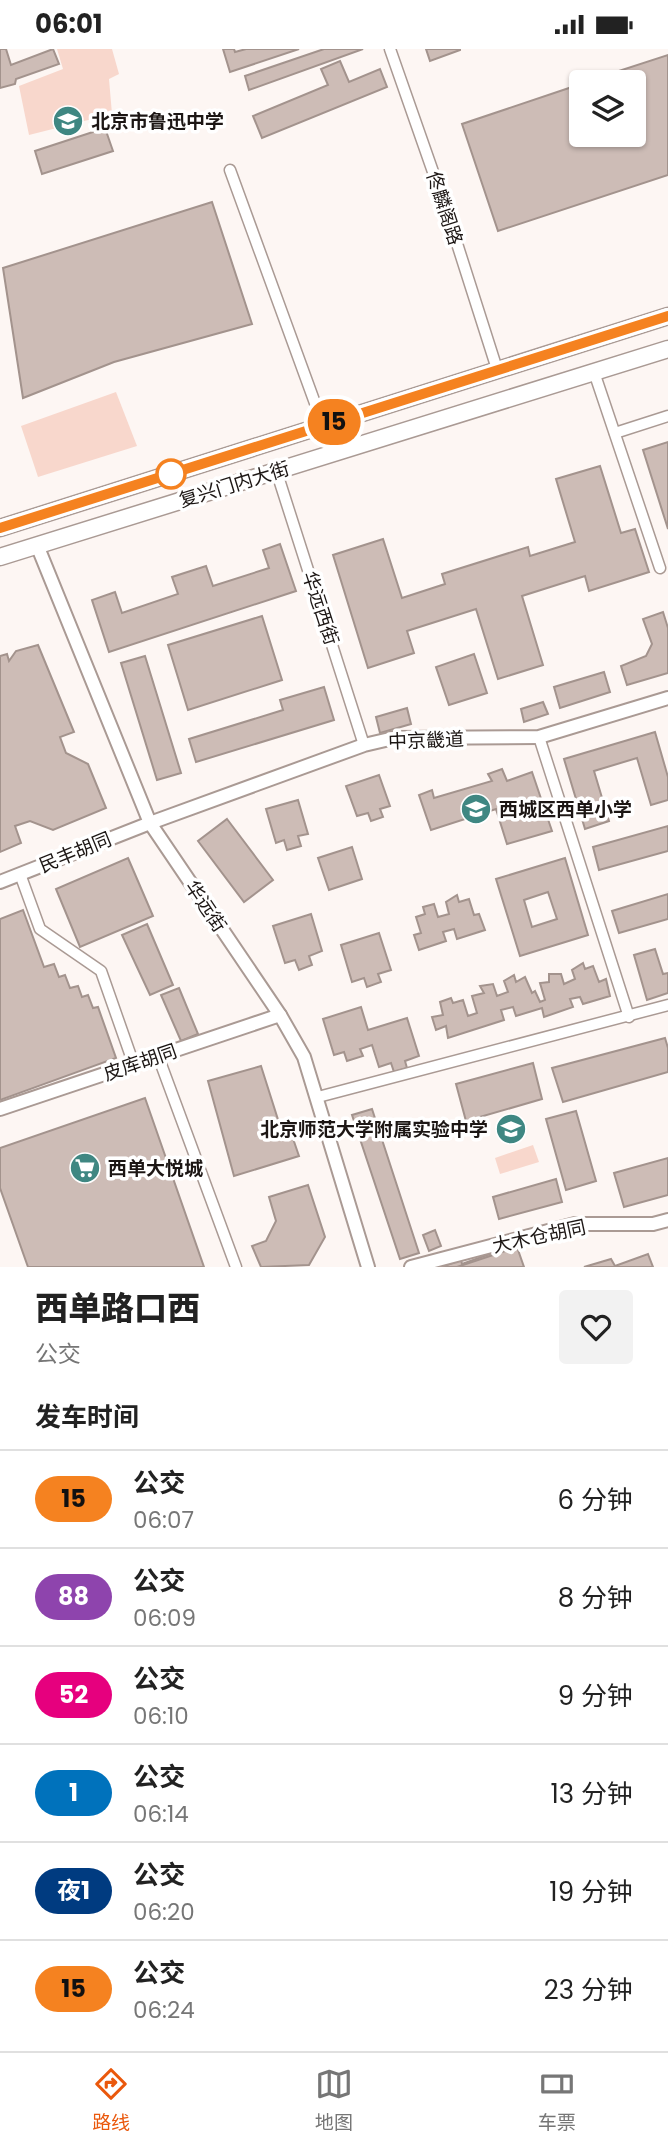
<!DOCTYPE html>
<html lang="zh">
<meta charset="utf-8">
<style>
body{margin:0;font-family:Poppins,"Noto Sans SC",sans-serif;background:#f2f2f2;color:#222;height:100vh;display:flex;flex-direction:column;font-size:26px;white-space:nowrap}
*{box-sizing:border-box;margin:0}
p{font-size:23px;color:#767676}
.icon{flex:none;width:38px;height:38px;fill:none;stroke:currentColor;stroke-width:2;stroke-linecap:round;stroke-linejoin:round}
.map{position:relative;height:1218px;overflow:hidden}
.panel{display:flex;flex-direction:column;background:#fff;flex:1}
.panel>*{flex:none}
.badge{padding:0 14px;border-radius:23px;font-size:24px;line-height:46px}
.fabs{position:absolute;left:569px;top:21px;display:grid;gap:14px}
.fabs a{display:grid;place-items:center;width:77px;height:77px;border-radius:7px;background:#fff;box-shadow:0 2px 5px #0004;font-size:35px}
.map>.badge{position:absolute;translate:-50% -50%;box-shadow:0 0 0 4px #fff}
h2{padding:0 35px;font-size:26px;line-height:63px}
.round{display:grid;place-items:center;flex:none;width:74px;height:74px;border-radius:7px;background:#f2f2f2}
.headline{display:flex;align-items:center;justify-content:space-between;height:119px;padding:0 35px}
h1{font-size:33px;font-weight:800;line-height:52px}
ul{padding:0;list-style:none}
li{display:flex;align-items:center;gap:21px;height:98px;padding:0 35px;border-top:2px solid #e0e0e0}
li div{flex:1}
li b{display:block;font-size:26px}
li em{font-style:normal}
li .badge{min-width:77px;font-weight:700;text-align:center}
.status{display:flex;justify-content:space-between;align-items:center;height:49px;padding:0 35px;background:#fff;direction:ltr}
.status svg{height:19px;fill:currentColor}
.dock{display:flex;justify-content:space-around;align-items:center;height:98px;border-top:2px solid #e0e0e0;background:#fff;font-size:19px;color:#767676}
.dock a{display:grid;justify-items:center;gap:4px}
.dock .selected{color:#ea580c}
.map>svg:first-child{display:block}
</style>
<div class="status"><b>06:01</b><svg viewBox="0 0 49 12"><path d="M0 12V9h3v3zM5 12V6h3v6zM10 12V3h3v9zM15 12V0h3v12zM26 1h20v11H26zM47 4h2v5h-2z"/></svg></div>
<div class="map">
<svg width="668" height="1218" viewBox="0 0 668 1218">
<rect width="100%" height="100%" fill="#fdf6f3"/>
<g fill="#f8d7cc">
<path d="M57,0H112L119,25L109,30L112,65L29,86L19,37L63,20Z"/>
<path d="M116,343L137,397L38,428L21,377Z"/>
<path d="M533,1096L539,1113L500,1125L495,1109Z"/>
</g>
<g fill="#cdbcb6" stroke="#a3938d" stroke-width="2" fill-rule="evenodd">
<path d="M0,0H6L11,16L53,0L59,15L16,30L15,35L0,39Z"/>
<path d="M223,0H234L235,3L246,0H299L230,23Z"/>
<path d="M324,0H363L249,41L245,27Z"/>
<path d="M426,0H460V1L430,12Z"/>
<path d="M668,6V126L498,182L462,75L581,35V86H634V33H585Z"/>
<path d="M340,12L349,33L380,20L387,38L262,89L253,67L328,36L321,20Z"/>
<path d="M105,79L113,102L42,125L35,102Z"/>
<path d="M212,153L252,275L114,313L23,349L3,219Z"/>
<path d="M668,393V480L643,401Z"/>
<path d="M600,417L621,484L635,480L649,523L589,542L585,527L522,547L543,616L498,630L476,560L407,582L414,604L368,619L333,506L383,490L402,549L445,535L442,525L528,498L530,507L575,493L556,430Z"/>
<path d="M280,495L296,542L109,603L92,551L115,543L122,564L178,545L172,528L206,517L213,537L269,519L263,501Z"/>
<path d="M663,563L668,579V624L627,636L621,617L646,607L652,595L643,570Z"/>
<path d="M262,567L282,631L188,661L168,596Z"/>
<path d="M38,596L74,683L60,688L66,704L88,715L106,759L53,781L30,772L15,777L21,794L0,803V607L7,605L9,612L16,602Z"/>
<path d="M474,605L487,644L449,656L436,618Z"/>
<path d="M145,607L181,724L157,731L121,614Z"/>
<path d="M604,623L610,643L560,659L554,638Z"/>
<path d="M324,638L334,671L196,713L189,690L283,661L280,651Z"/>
<path d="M543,653L548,665L524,673L521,660Z"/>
<path d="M407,659L411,675L380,684L376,668Z"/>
<path d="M655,683L668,728V751L651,756L637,709L594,722L609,772L585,780L564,710Z"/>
<path d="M502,720L507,732L532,723L552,782L507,795L496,760L431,781L419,746L432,741L434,749L492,732L488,725Z"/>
<path d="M379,726L390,757L380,760L383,768L371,772L368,764L357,767L346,737Z"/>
<path d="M298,751L308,785L298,787L301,797L287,801L284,791L276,794L266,760Z"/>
<path d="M227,770L273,831L244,853L198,792Z"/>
<path d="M668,777V802L599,821L593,798Z"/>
<path d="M352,798L362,830L329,841L318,809Z"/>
<path d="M128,809L153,867L80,898L56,840Z"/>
<path d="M565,809L588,886L520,907L496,830ZM548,843L557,870L532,878L524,851Z"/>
<path d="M668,845V870L619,884L612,862Z"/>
<path d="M457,846L459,853L469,850L474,866L479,865L485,881L457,890L454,880L443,883L446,892L419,901L414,886L421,884L416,868L425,865L423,858L434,855L438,868L449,865L446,853Z"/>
<path d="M23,861L44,918L54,915L59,928L65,926L70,939L78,937L82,948L88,946L93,959L98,958L116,1009L0,1051V870Z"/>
<path d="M311,865L322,902L309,907L312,916L299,921L295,911L285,914L273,877Z"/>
<path d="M147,875L173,936L150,946L122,886Z"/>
<path d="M379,884L391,921L378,925L381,933L367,938L364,929L352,933L341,896Z"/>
<path d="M655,900L663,925L668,924V944L647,951L634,906Z"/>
<path d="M583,914L585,920L593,917L599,933L606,930L610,947L583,955L580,948L570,950L573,958L544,968L542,959L516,967L513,958L501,961L504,971L448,989L446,977L436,981L432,968L443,966L440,953L451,949L453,954L463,951L468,967L477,964L472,947L484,944L480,937L493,935L497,947L508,943L504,932L514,926L516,933L525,928L532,944L535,942L540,953L545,951L540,934L549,933V925H561L564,935L575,930L572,921Z"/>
<path d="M179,939L198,985L181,992L161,946Z"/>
<path d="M361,958L368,981L407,969L419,1007L405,1012L407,1019L394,1023L391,1014L379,1018L372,996L360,1000L363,1007L347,1012L344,1003L334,1006L323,970Z"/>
<path d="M665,989L668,999V1023L563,1053L552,1019Z"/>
<path d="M533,1014L542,1050L466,1072L456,1035Z"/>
<path d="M261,1017L281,1080L289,1078L299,1107L234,1127L208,1032Z"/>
<path d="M145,1049L204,1218H28L0,1139V1099Z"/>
<path d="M372,1060L419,1204L400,1210L352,1066Z"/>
<path d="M576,1062L596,1132L566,1141L546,1070Z"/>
<path d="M668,1109V1146L624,1158L614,1124Z"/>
<path d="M556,1130L562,1153L499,1170L493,1148Z"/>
<path d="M308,1136L325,1188L309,1216L261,1218L252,1197L266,1192L276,1172L269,1148Z"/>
<path d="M435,1181L441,1197L429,1202L423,1186Z"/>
<path d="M515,1196L522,1218H507L506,1215L496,1218H441L461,1211L462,1215Z"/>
<path d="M517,1198L524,1218H457Z"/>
<path d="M648,1205L653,1218H584L611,1210L615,1217Z"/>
</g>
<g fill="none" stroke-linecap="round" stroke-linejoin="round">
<g stroke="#aa9a94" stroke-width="13">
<g id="minor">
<path d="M390,0L446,160L497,320"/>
<path d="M230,121L323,376"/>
<path d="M594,323L660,519"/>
<path d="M615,384L668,367"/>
<path d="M276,421L364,696"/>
<path d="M539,688L629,968"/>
<path d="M20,825L40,880L101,922L134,1016"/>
<path d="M158,1007L236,1218"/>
<path d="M318,1048L668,956"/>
</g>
</g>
<g stroke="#aa9a94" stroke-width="16">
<g id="tertiary">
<path d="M37,496L150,774L280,966L304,1008L368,1218"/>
<path d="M0,833L150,774L364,696L394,689L539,688L668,649"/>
<path d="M0,1060L280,966"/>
<path d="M411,1218L575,1175H653L668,1171"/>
</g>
</g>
<g stroke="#aa9a94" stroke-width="19">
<g id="trunk">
<path d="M0,479L668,267"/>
<path d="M0,508L668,300"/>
</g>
</g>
<use href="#minor" stroke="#fff" stroke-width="10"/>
<use href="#tertiary" stroke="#fff" stroke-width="12"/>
<use href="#trunk" stroke="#fff" stroke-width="16"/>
</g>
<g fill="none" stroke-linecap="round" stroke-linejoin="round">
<g stroke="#fff" stroke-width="16">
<path id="line" d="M0,479L668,267"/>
</g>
<use href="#line" stroke="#f58220" stroke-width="10"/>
</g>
<defs>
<g id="school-disc" transform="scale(1.575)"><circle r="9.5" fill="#3f8782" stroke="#fff"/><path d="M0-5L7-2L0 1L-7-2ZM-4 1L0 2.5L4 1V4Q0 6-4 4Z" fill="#fff"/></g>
<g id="supermarket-disc" transform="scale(1.575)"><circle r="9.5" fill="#3f8782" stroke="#fff"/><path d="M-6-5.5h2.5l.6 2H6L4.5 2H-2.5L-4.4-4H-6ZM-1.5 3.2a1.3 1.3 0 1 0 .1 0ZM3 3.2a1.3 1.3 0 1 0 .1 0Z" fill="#fff"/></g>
</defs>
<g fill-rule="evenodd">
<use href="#school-disc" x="68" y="72"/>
<use href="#school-disc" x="476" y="760"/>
<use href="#school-disc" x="511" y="1080"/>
<use href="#supermarket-disc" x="85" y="1119"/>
</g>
<circle fill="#fff" stroke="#f58220" stroke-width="3.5" cx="171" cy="425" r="14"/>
<g text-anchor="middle" stroke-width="7" stroke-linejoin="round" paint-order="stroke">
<g font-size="19" font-weight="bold" fill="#1c1614" stroke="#fff" text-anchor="start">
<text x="91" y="79">北京市鲁迅中学</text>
<text x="499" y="767">西城区西单小学</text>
<text x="488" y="1087" text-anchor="end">北京师范大学附属实验中学</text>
<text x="108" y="1126">西单大悦城</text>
</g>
<g font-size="19" fill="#1c1614" stroke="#fff">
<text transform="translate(445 159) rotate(72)" y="7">佟麟阁路</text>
<text transform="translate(234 435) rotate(-17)" y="7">复兴门内大街</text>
<text transform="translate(321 559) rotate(72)" y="7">华远西街</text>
<text transform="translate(426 691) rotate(-2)" y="7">中京畿道</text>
<text transform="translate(75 803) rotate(-22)" y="7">民丰胡同</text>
<text transform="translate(206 857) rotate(56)" y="7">华远街</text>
<text transform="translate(140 1013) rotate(-19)" y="7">皮库胡同</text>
<text transform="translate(539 1187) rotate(-12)" y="7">大木仓胡同</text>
</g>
</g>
</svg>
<div class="fabs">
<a><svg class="icon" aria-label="layers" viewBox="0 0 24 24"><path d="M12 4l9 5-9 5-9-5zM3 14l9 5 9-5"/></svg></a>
</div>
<b class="badge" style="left:334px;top:373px;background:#f58220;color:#111">15</b>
</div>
<section class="panel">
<div class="headline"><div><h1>西单路口西</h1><p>公交</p></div><a class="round"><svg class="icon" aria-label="heart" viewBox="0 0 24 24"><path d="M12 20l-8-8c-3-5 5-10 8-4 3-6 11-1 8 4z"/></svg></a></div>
<h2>发车时间</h2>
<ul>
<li><span class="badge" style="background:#f58220;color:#111">15</span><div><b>公交</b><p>06:07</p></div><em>6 分钟</em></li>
<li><span class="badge" style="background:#8e44ad;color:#fff">88</span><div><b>公交</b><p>06:09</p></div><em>8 分钟</em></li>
<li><span class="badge" style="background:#e6007e;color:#fff">52</span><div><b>公交</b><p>06:10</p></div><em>9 分钟</em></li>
<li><span class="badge" style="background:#0072bc;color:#fff">1</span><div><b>公交</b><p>06:14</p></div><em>13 分钟</em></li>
<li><span class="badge" style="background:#003b80;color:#fff">夜1</span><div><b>公交</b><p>06:20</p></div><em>19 分钟</em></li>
<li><span class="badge" style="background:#f58220;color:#111">15</span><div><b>公交</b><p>06:24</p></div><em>23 分钟</em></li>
</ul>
</section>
<nav class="dock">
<a class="selected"><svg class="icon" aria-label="directions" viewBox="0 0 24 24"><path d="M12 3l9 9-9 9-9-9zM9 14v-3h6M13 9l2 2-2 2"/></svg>路线</a>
<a><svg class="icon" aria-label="map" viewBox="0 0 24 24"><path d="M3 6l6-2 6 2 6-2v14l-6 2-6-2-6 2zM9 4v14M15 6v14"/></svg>地图</a>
<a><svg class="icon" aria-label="tickets" viewBox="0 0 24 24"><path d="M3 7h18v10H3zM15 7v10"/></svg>车票</a>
</nav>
